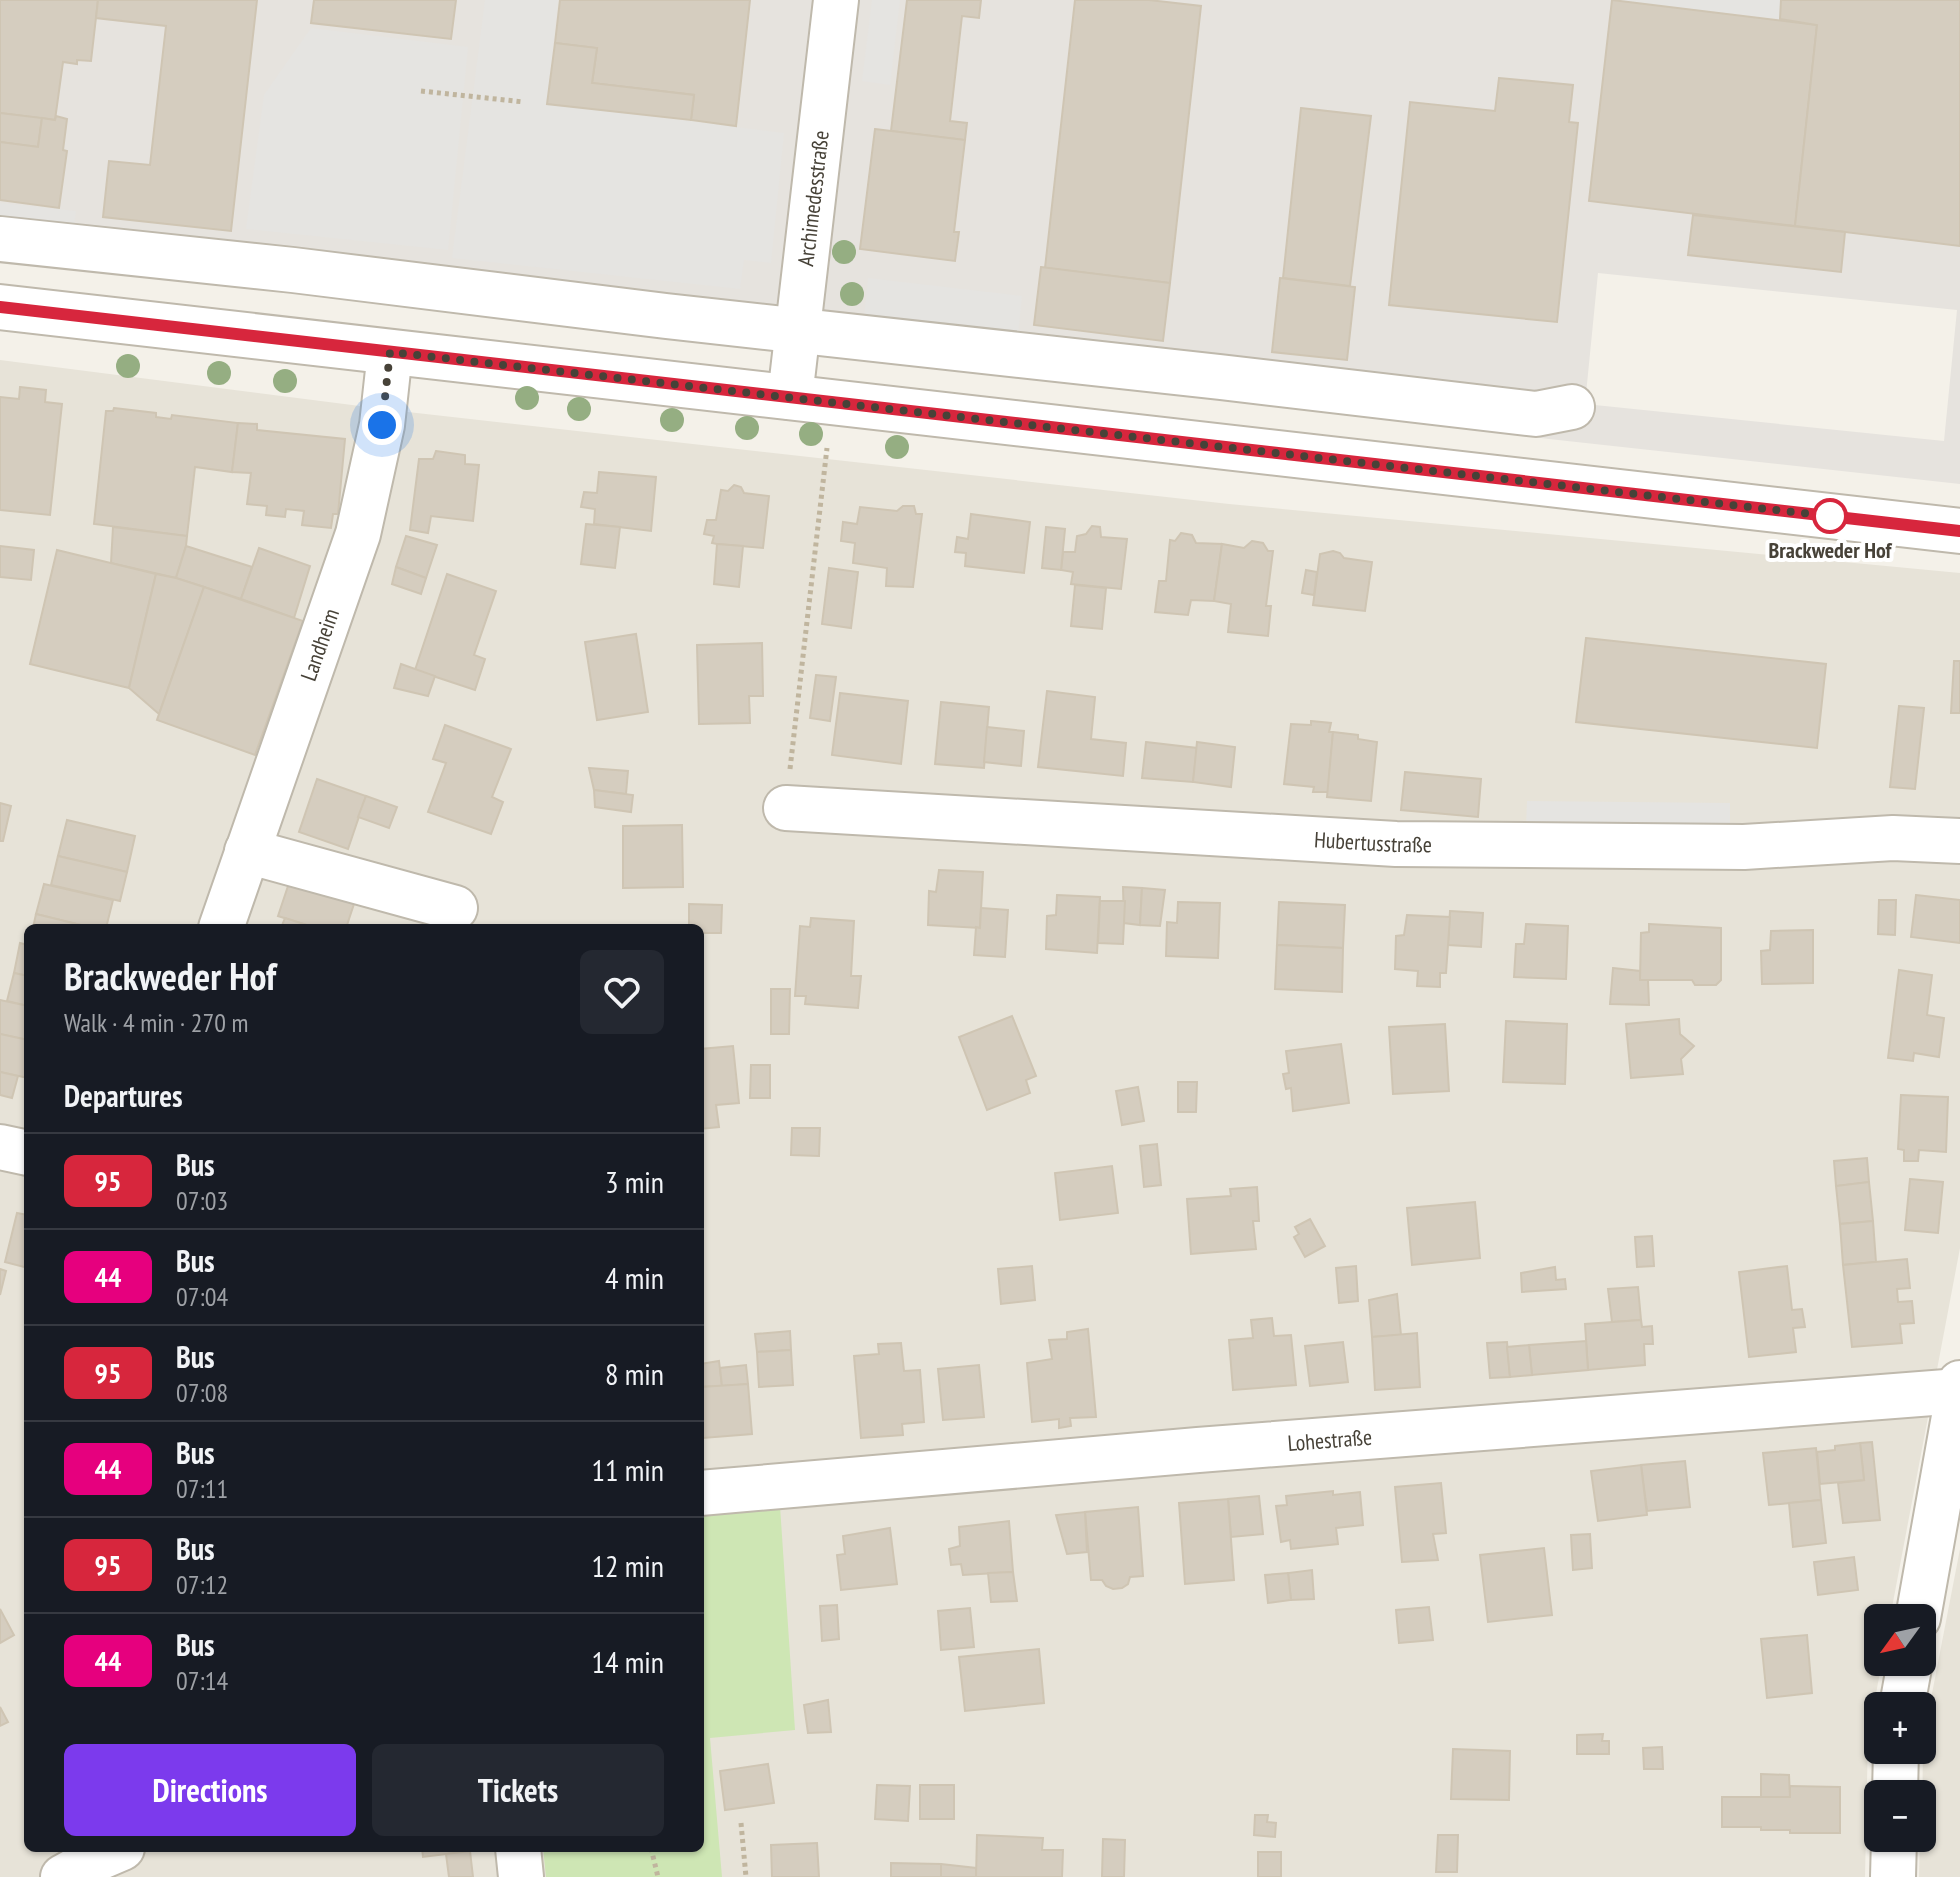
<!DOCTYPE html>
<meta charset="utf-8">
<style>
body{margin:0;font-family:"PT Sans Narrow",sans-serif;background:#242831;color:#f1f3f6;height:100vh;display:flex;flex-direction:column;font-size:30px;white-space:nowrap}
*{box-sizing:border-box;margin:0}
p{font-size:26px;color:#9ea1a6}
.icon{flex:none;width:44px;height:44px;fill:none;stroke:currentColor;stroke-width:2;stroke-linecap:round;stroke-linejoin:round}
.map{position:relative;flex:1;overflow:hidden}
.details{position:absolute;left:24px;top:924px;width:680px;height:928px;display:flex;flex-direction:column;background:#171b24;border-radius:12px;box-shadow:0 2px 6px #0004}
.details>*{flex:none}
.badge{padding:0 16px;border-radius:12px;font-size:28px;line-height:52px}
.needle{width:52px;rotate:237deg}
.buttons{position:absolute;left:1864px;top:1604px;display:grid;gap:16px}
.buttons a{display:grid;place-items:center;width:72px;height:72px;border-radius:12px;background:#171b24;box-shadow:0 2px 6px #0004;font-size:40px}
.you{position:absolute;width:40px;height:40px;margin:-20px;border:6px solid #fff;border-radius:50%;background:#1a73e8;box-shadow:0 0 0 12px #1a73e833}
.map>.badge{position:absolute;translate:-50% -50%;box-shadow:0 0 0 4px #fff}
h2{padding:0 40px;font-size:30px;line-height:72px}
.round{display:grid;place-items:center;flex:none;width:84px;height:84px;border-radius:12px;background:#242831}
.headline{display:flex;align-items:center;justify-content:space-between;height:136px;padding:0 40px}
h1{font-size:38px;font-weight:800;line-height:60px}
.action{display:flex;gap:16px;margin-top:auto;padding:16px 40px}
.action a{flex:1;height:92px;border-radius:12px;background:#7c3aed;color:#fff;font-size:32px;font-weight:800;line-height:92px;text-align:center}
.action a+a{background:#242831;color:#f1f3f6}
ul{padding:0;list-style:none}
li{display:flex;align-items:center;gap:24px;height:96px;padding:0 40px;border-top:2px solid #363941}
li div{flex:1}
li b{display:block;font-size:30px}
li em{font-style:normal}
li .badge{min-width:88px;font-weight:700;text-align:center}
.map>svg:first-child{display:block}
</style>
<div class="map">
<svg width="1960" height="1877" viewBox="0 0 1960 1877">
<rect width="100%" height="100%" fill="#f4f1e9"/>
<g fill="#e7e3d8" fill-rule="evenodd">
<path d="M0,360L399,411L1229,504L1960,573V1248L1890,1618H1878V1662H1882L1868,1735L1865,1877H0ZM28,928H700V1848H28Z"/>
<path d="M1960,1549V1877H1919L1920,1838H1922L1923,1740Z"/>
</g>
<path fill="#e6e3de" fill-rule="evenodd" d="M0,0H1960V484L1549,439L1417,422L0,255ZM1598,273L1957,310L1944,441L1585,404Z"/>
<path fill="#cee6b4" d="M780,1506L795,1730L710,1738L722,1877H546L543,1848H700V1514Z"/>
<g fill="#e5e4e1">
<path d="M485,0H558L547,104L784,133L771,263L744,260L740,289L452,258Z"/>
<path d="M872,0H900L890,85L862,81Z"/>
<path d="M1609,0H1781L1780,19Z"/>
<path d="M311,28L468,47L448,250L246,229L264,95Z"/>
<path d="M0,203L76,211L74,226L0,218Z"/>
<path d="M868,278L1022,296L1018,335L864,317Z"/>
<path d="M1527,801L1730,803V832L1526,829Z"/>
</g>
<g fill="#d5cdbf" stroke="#cfc5b3" stroke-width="2">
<path d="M0,0H98L91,61L77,60V64L63,62L55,120L0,113Z"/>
<path d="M98,0H257L231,231L103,217L109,161L150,165L166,26L96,18Z"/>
<path d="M314,0H456L451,39L311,23Z"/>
<path d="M560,0H750L736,126L691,120L694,95L592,83L597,48L555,43Z"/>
<path d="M907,0H981L979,18L962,16L950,121L967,123L965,140L891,131Z"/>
<path d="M1075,0H1149L1201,6L1170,283L1045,268Z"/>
<path d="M1612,0L1817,25L1795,226L1589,201Z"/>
<path d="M1781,0H1960V246L1795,226L1817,25L1780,19Z"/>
<path d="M555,43L597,48L592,83L694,95L691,120L547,104Z"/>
<path d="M1499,78L1573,85L1569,122L1578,123L1557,322L1389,305L1410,102L1495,111Z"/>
<path d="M1301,108L1371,116L1350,286L1283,278Z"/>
<path d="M0,113L42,118L38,147L0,142Z"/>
<path d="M56,116L67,119L63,150L67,151L59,208L0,200V142L38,147L42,118L55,120Z"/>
<path d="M875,129L965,140L954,232H959L955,261L860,249Z"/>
<path d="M1693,215L1845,232L1841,272L1688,255Z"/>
<path d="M1041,267L1170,283L1163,341L1034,325Z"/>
<path d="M1280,278L1355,287L1347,360L1272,352Z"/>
<path d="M20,387L46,390L45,402L62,404L50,515L0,510V397L19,399Z"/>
<path d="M114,408L156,413V417L171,419L172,415L238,423L232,472L195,467L187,536L94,524L106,411H113Z"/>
<path d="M238,423L257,424V430L345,439L338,514H333L331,528L302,525L304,511L286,509L285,517L266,515L267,506L247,504L251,473L232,472Z"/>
<path d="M436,451L465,455V464L479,465L473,521L431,516L428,533L410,530L419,459H433Z"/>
<path d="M599,472L656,477L651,531L594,524L595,509L581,507L584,492L597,493Z"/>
<path d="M734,485L741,487L744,493L769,496L763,548L717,544L712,543L714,536L704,534L707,520H716L721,490L728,491Z"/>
<path d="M903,506H914L916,514H922L913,587L886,586L887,568L853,563L855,543L841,541L843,522L857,524L860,507L897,511Z"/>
<path d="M971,514L1030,522L1024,573L965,566L966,553L955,552L957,537L968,539Z"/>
<path d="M586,524L620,527L615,568L581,564Z"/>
<path d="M1092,526L1100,527L1101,537L1127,539L1121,589L1071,584L1073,572L1061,570L1063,552H1075L1077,536L1086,534Z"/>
<path d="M113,527L187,536L186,546L176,578L111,563Z"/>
<path d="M1046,527L1065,529L1061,570L1042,568Z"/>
<path d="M1181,533L1192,535L1196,543L1222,544L1214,601L1191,600L1188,615L1155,612L1159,581H1166L1170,540L1175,541Z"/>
<path d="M406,536L437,545L426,578L396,567Z"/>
<path d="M1252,541L1263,543L1268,551H1273L1266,606H1271L1268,636L1228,632L1231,604L1214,601L1222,544L1244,548Z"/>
<path d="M717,544L743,546L739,587L714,584Z"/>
<path d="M0,546L34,550L31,580L0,577Z"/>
<path d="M186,546L252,567L241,599L176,578Z"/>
<path d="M259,548L310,566L294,618L241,599Z"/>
<path d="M57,550L156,574L129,688L30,664Z"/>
<path d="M1333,551L1340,553L1344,558L1372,562L1365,611L1313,605L1320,554Z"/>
<path d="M396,567L426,578L421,594L392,584Z"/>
<path d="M829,568L858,572L851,628L822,624Z"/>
<path d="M1306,570L1317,572L1314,595L1302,593Z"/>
<path d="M156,574L176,578L204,587L159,714L129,688Z"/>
<path d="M447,574L496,591L474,655L485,659L475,690L415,670Z"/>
<path d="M1075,585L1106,588L1102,629L1071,626Z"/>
<path d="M204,587L303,621L255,755L157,720Z"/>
<path d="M636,634L648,712L597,720L585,642Z"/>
<path d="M1586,638L1826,664L1817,748L1576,722Z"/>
<path d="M762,643L763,696H749L750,723L699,724L697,645Z"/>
<path d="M1954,661H1960V713H1951Z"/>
<path d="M401,664L435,676L428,696L394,688Z"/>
<path d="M816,675L836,677L830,721L810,718Z"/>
<path d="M1047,691L1095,697L1091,739L1126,743L1123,776L1038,767Z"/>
<path d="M840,693L908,701L901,764L832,755Z"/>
<path d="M941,702L989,707L984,768L935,764Z"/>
<path d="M1899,706L1924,708L1915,789L1890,787Z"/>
<path d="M1311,721L1331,723L1329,732H1333L1328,792H1313L1314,787L1284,784L1291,724L1311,725Z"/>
<path d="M445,725L511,749L492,797L503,802L491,834L428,812L446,763L433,759Z"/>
<path d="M987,727L1024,731L1021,766L984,762Z"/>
<path d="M1333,732L1358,735V739L1377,742L1371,801L1327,797Z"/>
<path d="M1146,742L1197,748L1193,782L1142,778Z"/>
<path d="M1197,742L1235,747L1231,787L1193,782Z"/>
<path d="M589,768L628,771L626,794L594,790Z"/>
<path d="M1405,772L1481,779L1478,817L1401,810Z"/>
<path d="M317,779L366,796L348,849L299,832Z"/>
<path d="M594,790L633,795L631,812L595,807Z"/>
<path d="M366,796L397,807L389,828L358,817Z"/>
<path d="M0,803L11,806L3,841H0Z"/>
<path d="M67,820L135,836L127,872L58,856Z"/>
<path d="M682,825L683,887L623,888V826Z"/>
<path d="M58,856L127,872L120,901L51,885Z"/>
<path d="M939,870L983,872L980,928L928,925L929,891L936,892Z"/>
<path d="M292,874L357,895L346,928H316L278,916Z"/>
<path d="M44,884L113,900L106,928H93L36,914Z"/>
<path d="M1123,887L1142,888L1140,925L1124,923Z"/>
<path d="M1142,888L1165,890L1160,926L1140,925Z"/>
<path d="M1057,895L1100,897L1097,953L1046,949L1047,916L1056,915Z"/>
<path d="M1916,895L1960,900V943L1911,937Z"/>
<path d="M1879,900H1896L1895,935L1878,934Z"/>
<path d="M1100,901H1125L1123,944L1098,943Z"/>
<path d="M1178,902L1220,903L1218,958L1166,956L1167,922L1177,923Z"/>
<path d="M1279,902L1345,905L1343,948L1277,945Z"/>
<path d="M689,904L722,905L721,933H700V928H689Z"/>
<path d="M981,908L1008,910L1005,957L974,955L976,927L980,928Z"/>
<path d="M1450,911L1483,913L1481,947L1448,945Z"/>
<path d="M36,914L93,928H33Z"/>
<path d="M1407,915L1450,917L1446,973H1440V987L1417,986L1418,971L1395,969L1396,936L1404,935Z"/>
<path d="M285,918L316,928H281Z"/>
<path d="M811,918L854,921L851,976H861L858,1008L805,1004L806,996H795L800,926L810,927Z"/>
<path d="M1526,924L1568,926L1566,979L1514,977L1516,944H1524Z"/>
<path d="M1649,924L1721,928V980L1716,985H1695L1692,980H1640L1641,933L1649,932Z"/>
<path d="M1813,930V983L1762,984L1761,951L1770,950L1771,931Z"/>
<path d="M20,943L28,945V976L14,973Z"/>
<path d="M1277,945L1343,948L1342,992L1275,989Z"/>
<path d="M1613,968L1640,971V980H1648L1649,1005L1610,1004Z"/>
<path d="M1899,970L1932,975L1927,1015L1944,1018L1939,1057L1914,1053L1913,1061L1888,1058Z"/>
<path d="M14,973L28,976V1006L7,1001Z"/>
<path d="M771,989H790L789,1034H771Z"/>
<path d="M0,1000L28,1006V1040L0,1034Z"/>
<path d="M1012,1016L1036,1076L1026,1080L1030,1093L987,1110L959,1037Z"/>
<path d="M1679,1019L1680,1034L1694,1046L1681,1059L1683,1074L1631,1078L1626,1024Z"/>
<path d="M1506,1021L1567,1024L1565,1084L1503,1082Z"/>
<path d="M1445,1024L1449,1091L1393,1094L1389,1027Z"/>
<path d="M0,1034L28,1040V1078L0,1072Z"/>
<path d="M1341,1044L1349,1103L1293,1111L1291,1088L1286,1089L1283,1074L1289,1073L1286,1051Z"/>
<path d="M733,1046L739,1103L716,1105L719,1127L700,1129V1049Z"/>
<path d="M751,1065H770V1098H750Z"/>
<path d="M0,1072L18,1076L12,1098L0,1095Z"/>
<path d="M1178,1082H1197L1196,1112H1178Z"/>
<path d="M1138,1087L1144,1121L1122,1125L1116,1091Z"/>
<path d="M1901,1095L1948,1097L1946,1152L1919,1150L1918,1161H1904V1150L1898,1149Z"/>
<path d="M792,1128H820L819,1156L791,1155Z"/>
<path d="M1157,1144L1161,1185L1144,1187L1140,1146Z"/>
<path d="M1867,1158L1869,1182L1836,1186L1834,1161Z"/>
<path d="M1112,1166L1118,1213L1060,1220L1055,1173Z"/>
<path d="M1910,1179L1943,1182L1938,1233L1905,1230Z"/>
<path d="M1869,1182L1873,1221L1840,1224L1836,1186Z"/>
<path d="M1257,1187L1259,1221H1253L1256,1249L1191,1254L1187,1199L1231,1196L1230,1189Z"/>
<path d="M1475,1202L1480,1258L1412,1265L1407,1208Z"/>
<path d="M17,1213L28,1215V1268L5,1262Z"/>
<path d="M1310,1219L1325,1246L1305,1257L1294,1237L1299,1234L1295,1227Z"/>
<path d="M1873,1221L1876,1262L1843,1265L1840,1224Z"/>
<path d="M1652,1236L1654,1266L1637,1267L1635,1237Z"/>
<path d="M1907,1259L1910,1288L1897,1289L1898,1302L1912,1301L1914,1323L1900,1324L1902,1343L1852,1347L1843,1265Z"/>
<path d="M1032,1266L1035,1300L1001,1304L998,1269Z"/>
<path d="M1356,1266L1358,1301L1339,1303L1336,1268Z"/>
<path d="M1787,1266L1792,1310L1802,1309L1805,1327L1793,1328L1796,1352L1749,1357L1739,1272Z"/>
<path d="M1555,1267L1556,1280L1565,1279L1566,1289L1522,1292L1521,1273Z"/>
<path d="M0,1269L6,1271L0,1295Z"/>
<path d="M1638,1287L1641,1320L1612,1322L1608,1289Z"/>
<path d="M1397,1294L1401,1335L1372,1337L1369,1300Z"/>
<path d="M1272,1318L1274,1336L1291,1335L1296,1385L1233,1390L1229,1340L1253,1338L1251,1320Z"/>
<path d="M1641,1320L1642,1327L1652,1326L1653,1344H1644L1645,1365L1588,1370L1585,1324Z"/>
<path d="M1088,1329L1096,1417L1070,1418L1071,1426L1059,1428V1419L1032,1422L1027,1363L1052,1359L1049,1340L1067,1339V1332Z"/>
<path d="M790,1331L791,1350L757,1352L755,1334Z"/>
<path d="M1417,1333L1420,1387L1375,1390L1372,1337Z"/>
<path d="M1586,1341L1588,1370L1532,1375L1529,1345Z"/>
<path d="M1343,1342L1348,1382L1310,1386L1305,1346Z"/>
<path d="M1507,1342L1510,1377L1490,1378L1487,1343Z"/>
<path d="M901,1343L904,1371L920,1370L924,1422L902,1424L903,1435L861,1438L854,1356L879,1354L878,1344Z"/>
<path d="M1529,1345L1532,1375L1510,1377L1507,1347Z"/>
<path d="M791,1350L793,1385L759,1387L757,1352Z"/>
<path d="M719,1361L722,1386L700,1387V1364Z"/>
<path d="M746,1365L748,1384L722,1386L720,1368Z"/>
<path d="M979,1365L984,1417L943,1420L938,1369Z"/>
<path d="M748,1384L752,1434L703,1438L700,1417V1387Z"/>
<path d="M1872,1442L1880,1520L1843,1523L1838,1483L1864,1480L1860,1443Z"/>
<path d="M1860,1443L1864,1480L1820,1484L1817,1452L1835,1450V1446Z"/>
<path d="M1816,1448L1821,1500L1769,1505L1763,1453Z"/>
<path d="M1685,1461L1690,1507L1647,1511L1641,1465Z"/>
<path d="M1641,1465L1647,1515L1598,1521L1591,1471Z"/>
<path d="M1441,1483L1446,1533L1433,1534L1438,1560L1402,1562L1395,1487Z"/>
<path d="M1333,1491V1495L1360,1492L1363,1525L1336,1528L1338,1544L1291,1549L1290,1540L1281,1542L1276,1506L1287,1505L1286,1496Z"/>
<path d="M1259,1496L1263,1534L1231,1537L1228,1499Z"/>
<path d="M1228,1499L1234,1580L1185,1584L1179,1503Z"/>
<path d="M1821,1500L1826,1543L1793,1547L1789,1503Z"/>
<path d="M1138,1507L1143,1576L1130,1577L1128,1584L1122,1588L1113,1589L1106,1586L1102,1580H1091L1085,1512Z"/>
<path d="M1085,1512L1087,1552L1067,1554L1056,1515Z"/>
<path d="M1009,1521L1013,1572L963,1575L961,1564L951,1565L949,1549L960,1546L959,1527Z"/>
<path d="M890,1528L897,1584L841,1590L837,1555L845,1554L843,1536Z"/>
<path d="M1590,1534L1592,1568L1573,1570L1571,1535Z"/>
<path d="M1544,1548L1552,1615L1488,1622L1480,1555Z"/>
<path d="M1854,1557L1858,1590L1818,1595L1814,1562Z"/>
<path d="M1312,1570L1314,1599L1291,1600L1288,1573Z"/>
<path d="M1013,1572L1017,1601L991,1602L988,1573Z"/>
<path d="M1288,1573L1291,1600L1268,1603L1265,1575Z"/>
<path d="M837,1605L839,1639L822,1641L820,1606Z"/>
<path d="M1429,1607L1433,1640L1399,1643L1396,1610Z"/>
<path d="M970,1608L974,1647L941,1650L938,1611Z"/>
<path d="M0,1609L14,1635L0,1643Z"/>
<path d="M1807,1635L1812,1693L1767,1698L1761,1639Z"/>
<path d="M1039,1649L1044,1703L965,1711L959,1657Z"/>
<path d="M828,1700L831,1732L808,1733L804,1705Z"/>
<path d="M0,1707L8,1722L0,1726Z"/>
<path d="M1603,1734L1602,1741H1609V1754H1577V1735Z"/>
<path d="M1662,1747L1663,1769H1644L1643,1748Z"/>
<path d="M1453,1749L1510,1751L1509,1800L1451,1799Z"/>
<path d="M768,1764L774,1803L725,1810L720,1771Z"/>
<path d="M1761,1774L1789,1775L1790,1797H1761Z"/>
<path d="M877,1785L910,1786L908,1821L875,1819Z"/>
<rect x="920" y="1785" width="34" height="34"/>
<path d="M1790,1786L1840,1787V1833H1790V1830H1761V1827H1722V1797H1790Z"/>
<path d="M1255,1815H1268L1267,1822L1276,1823L1275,1837L1254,1835Z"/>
<path d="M977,1835L1043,1838L1042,1850H1063L1062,1877H976Z"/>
<path d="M1438,1835H1458L1457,1872H1436Z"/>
<path d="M1103,1839L1125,1840L1124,1877H1102Z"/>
<path d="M817,1843L819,1877H772L771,1845Z"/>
<path d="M422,1848H470V1851L423,1857Z"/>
<path d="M470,1851L473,1877H449L446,1854Z"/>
<rect x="1258" y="1852" width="23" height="25"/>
<path d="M891,1863L941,1864V1877H891Z"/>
<path d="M941,1864L976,1868V1877H941Z"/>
</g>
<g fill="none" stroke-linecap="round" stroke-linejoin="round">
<g stroke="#bfb9ac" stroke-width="48">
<g id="minor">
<path d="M0,239L293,270L666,316L1220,377L1536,414L1572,407"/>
<path d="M0,307L1960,531"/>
<path id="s1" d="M790,397L836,0"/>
<path id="s2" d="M786,808L1396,844L1744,847L1893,838L1960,841"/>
<path d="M247,851L455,908"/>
<path id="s3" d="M221,928L358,534L382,425L390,352"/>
<path d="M0,1147L28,1153"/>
<path id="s4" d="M700,1493L1198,1450L1959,1391"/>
<path d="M1918,1618L1960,1383"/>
<path d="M1902,1706L1910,1662"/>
<path d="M1895,1794L1896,1750"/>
<path d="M518,1848L521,1877"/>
<path d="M63,1877L94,1860L122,1848"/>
<path d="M1893,1877L1894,1838"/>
</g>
</g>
<g stroke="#c0b59e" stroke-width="5" stroke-dasharray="4 4" stroke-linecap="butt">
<path d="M421,91L524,102"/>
<path d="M790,769L827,448"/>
<path d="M741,1823L746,1877"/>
<path d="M651,1848L658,1877"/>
</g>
<use href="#minor" stroke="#fff" stroke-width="44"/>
</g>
<g fill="#95ae82">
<circle cx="844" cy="252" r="12"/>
<circle cx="852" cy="294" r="12"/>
<circle cx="128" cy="366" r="12"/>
<circle cx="219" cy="373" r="12"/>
<circle cx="285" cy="381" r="12"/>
<circle cx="527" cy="398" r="12"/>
<circle cx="579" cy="409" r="12"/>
<circle cx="672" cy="420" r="12"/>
<circle cx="747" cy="428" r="12"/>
<circle cx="811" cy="434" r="12"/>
<circle cx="897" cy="447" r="12"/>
</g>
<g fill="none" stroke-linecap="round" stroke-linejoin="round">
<g stroke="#fff" stroke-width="18">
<path id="line" d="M0,307L1960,531"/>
</g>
<use href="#line" stroke="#d7263d" stroke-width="12"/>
<path stroke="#474238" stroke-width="8" stroke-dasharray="0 14.4" d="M382,425L390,352L1837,517L1830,516"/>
</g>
<circle fill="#fff" stroke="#d7263d" stroke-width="4" cx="1830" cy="516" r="16"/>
<g text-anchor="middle" stroke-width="8" stroke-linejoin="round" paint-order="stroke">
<g font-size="22" fill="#474238" stroke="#fff">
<text dy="8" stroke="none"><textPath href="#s1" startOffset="200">Archimedesstraße</textPath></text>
<text dy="8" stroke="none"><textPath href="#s3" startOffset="300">Landheim</textPath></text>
<text dy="8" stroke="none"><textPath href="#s2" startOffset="588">Hubertusstraße</textPath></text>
<text dy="8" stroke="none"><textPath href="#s4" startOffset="632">Lohestraße</textPath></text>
</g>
<g font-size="22" font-weight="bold" fill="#474238" stroke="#fff">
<text x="1830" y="558">Brackweder Hof</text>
</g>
</g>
</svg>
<div class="buttons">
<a><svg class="needle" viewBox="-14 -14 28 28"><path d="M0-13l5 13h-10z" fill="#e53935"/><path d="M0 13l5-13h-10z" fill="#9ea1a6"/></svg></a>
<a>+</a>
<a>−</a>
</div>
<div class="you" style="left:382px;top:425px"></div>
<section class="details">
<div class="headline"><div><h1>Brackweder Hof</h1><p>Walk · 4 min · 270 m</p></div><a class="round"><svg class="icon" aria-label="heart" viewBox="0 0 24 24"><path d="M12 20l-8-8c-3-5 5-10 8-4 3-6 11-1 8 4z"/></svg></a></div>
<h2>Departures</h2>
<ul>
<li><span class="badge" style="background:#d7263d;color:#fff">95</span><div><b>Bus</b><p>07:03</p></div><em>3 min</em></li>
<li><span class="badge" style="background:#e6007e;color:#fff">44</span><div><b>Bus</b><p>07:04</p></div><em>4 min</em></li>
<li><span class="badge" style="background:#d7263d;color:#fff">95</span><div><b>Bus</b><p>07:08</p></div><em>8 min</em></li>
<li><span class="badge" style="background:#e6007e;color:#fff">44</span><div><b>Bus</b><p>07:11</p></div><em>11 min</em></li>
<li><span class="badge" style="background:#d7263d;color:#fff">95</span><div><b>Bus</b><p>07:12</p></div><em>12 min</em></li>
<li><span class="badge" style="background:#e6007e;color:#fff">44</span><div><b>Bus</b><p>07:14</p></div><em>14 min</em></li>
</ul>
<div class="action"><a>Directions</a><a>Tickets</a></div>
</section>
</div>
